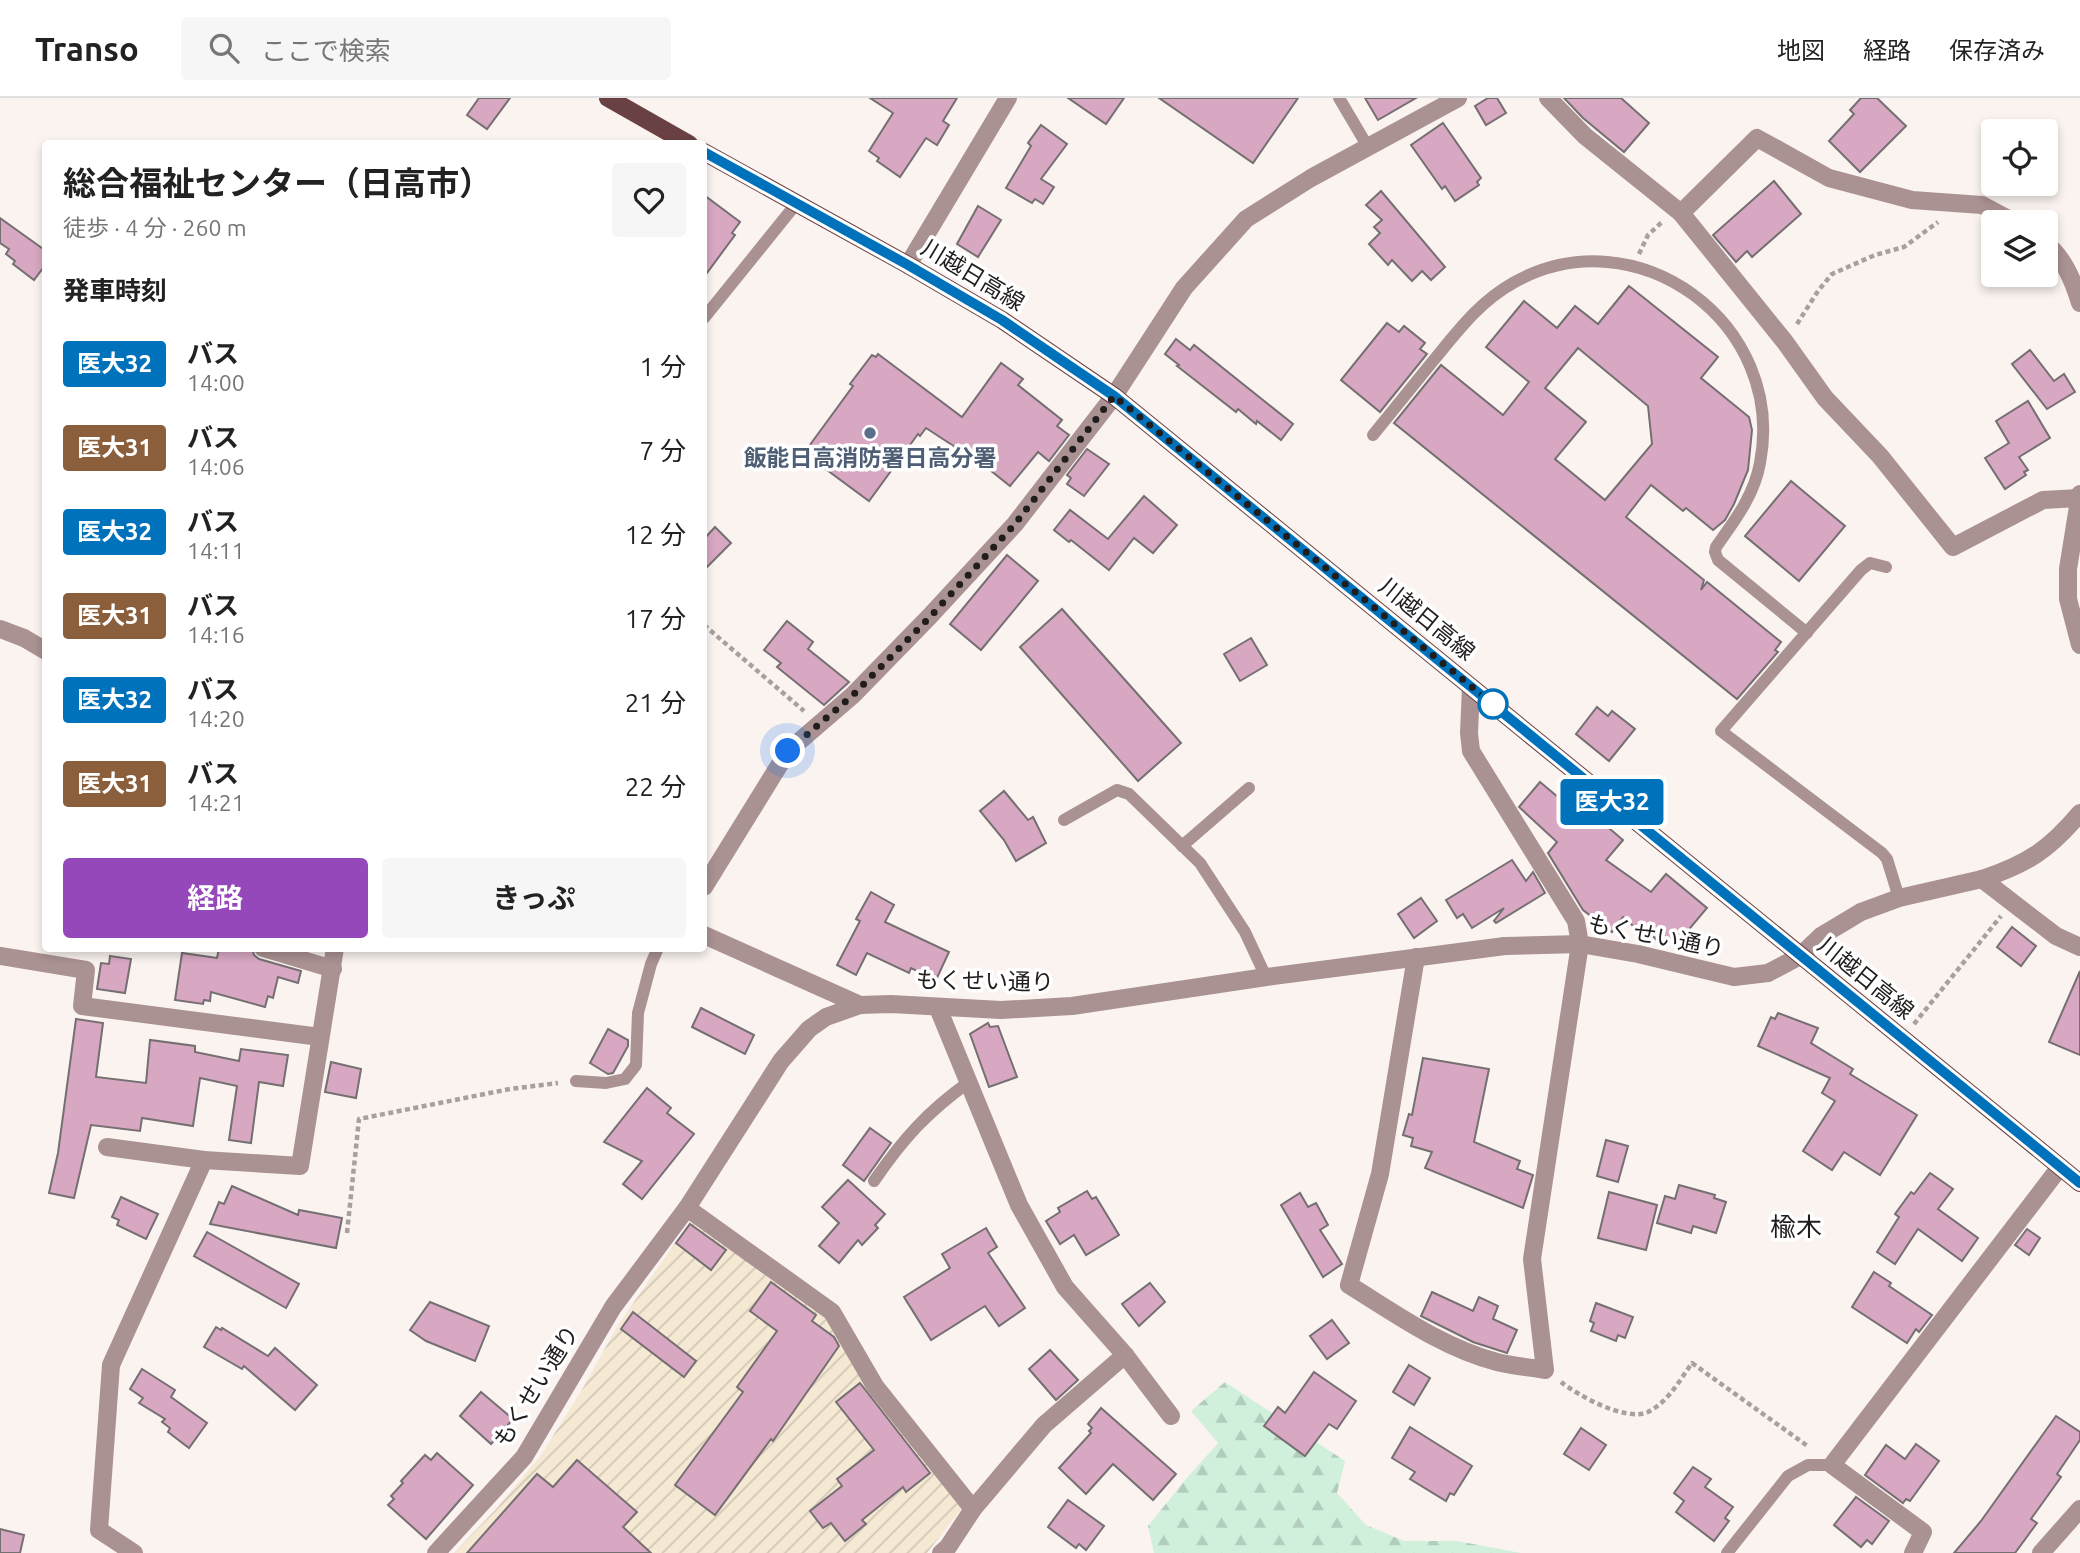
<!DOCTYPE html>
<html lang="ja">
<meta charset="utf-8">
<style>
body{margin:0;font-family:Ubuntu,"Noto Sans JP",sans-serif;background:#f6f6f6;color:#222;height:100vh;display:flex;flex-direction:column;font-size:26px;white-space:nowrap}
*{box-sizing:border-box;margin:0}
p{font-size:23px;color:#767676}
.icon{flex:none;width:38px;height:38px;fill:none;stroke:currentColor;stroke-width:2;stroke-linecap:round;stroke-linejoin:round}
.map{position:relative;flex:1;overflow:hidden}
.drawer{position:absolute;left:42px;top:42px;width:665px;height:812px;display:flex;flex-direction:column;background:#fff;border-radius:7px;box-shadow:0 4px 10px #0003}
.drawer>*{flex:none}
.badge{padding:0 14px;border-radius:5px;font-size:24px;line-height:46px}
.tools{position:absolute;left:1981px;top:21px;display:grid;gap:14px}
.tools a{display:grid;place-items:center;width:77px;height:77px;border-radius:7px;background:#fff;box-shadow:0 4px 10px #0003;font-size:35px}
.you{position:absolute;width:35px;height:35px;margin:-18px;border:5px solid #fff;border-radius:50%;background:#1a73e8;box-shadow:0 0 0 10px #1a73e833}
.map>.badge{position:absolute;translate:-50% -50%;box-shadow:0 0 0 4px #fff}
h2{padding:0 21px;font-size:26px;line-height:63px}
.round{display:grid;place-items:center;flex:none;width:74px;height:74px;border-radius:7px;background:#f6f6f6}
.overview{display:flex;align-items:center;justify-content:space-between;height:119px;padding:0 21px}
h1{font-size:33px;font-weight:700;line-height:52px}
.primary-button{display:flex;gap:14px;margin-top:auto;padding:14px 21px}
.primary-button a{flex:1;height:80px;border-radius:7px;background:#9448b9;color:#fff;font-size:28px;font-weight:700;line-height:80px;text-align:center}
.primary-button a+a{background:#f6f6f6;color:#222}
ul{padding:0;list-style:none}
li{display:flex;align-items:center;gap:21px;height:84px;padding:0 21px}
li div{flex:1}
li b{display:block;font-size:26px}
li em{font-style:normal}
li .badge{min-width:77px;font-weight:700;text-align:center}
header{display:flex;align-items:center;gap:42px;box-sizing:border-box;height:98px;padding:0 35px;background:#fff;border-bottom:2px solid #e0e0e0}
header strong{font-size:33px}
nav{display:flex;gap:38px;margin-inline-start:auto;font-size:24px}
.search{width:490px;height:63px;background:#f6f6f6;display:flex;align-items:center;gap:18px;box-sizing:border-box;padding:0 24px;border-radius:7px;color:#767676;font-size:26px}
.map>svg:first-child{display:block}
</style>
<header>
<strong>Transo</strong>
<div class="search"><svg class="icon" aria-label="search" viewBox="0 0 24 24"><circle cx="10" cy="10" r="6"/><path d="M15 15l6 6"/></svg>ここで検索</div>
<nav><a>地図</a><a>経路</a><a>保存済み</a></nav>
</header>
<div class="map">
<svg width="2080" height="1455" viewBox="0 0 2080 1455">
<defs>
<pattern id="industrial-furrows" width="10" height="10" patternUnits="userSpaceOnUse" patternTransform="scale(1.75)"><rect width="10" height="10" fill="#f5e9d4"/><path d="M-1 1l2-2M0 10L10 0M9 11l2-2" fill="none" stroke="#d2c7b5"/></pattern>
<pattern id="forest-firs" width="22" height="20" patternUnits="userSpaceOnUse" patternTransform="scale(1.75)"><rect width="22" height="20" fill="#d0f0dc"/><path d="M5 1l3.5 6h-7zM16 11l3.5 6h-7z" fill="#b2cdbc"/></pattern>
</defs>
<rect width="100%" height="100%" fill="#faf3f0"/>
<path fill="url(#industrial-furrows)" d="M693,1119L828,1219L964,1408L927,1455H454L497,1410L541,1357L583,1290L618,1227Z"/>
<path fill="url(#forest-firs)" d="M1225,1284L1345,1363L1337,1395L1366,1427L1404,1443H1457L1521,1455H1154L1148,1428L1186,1381L1218,1345L1191,1313Z"/>
<g fill="#d8a8c3" stroke="#756f72" stroke-width="2" fill-rule="evenodd">
<path d="M479,0H510L487,31L467,17Z"/>
<path d="M870,0H957L943,23L949,27L937,47L926,40L900,79L877,63L879,60L869,53L893,15Z"/>
<path d="M1068,0H1124L1106,26Z"/>
<path d="M1159,0H1298L1253,65Z"/>
<path d="M1365,0H1416L1378,22Z"/>
<path d="M1488,0H1497L1506,15L1486,27L1475,8Z"/>
<path d="M1564,0H1621L1649,25L1624,54L1583,20Z"/>
<path d="M1861,0H1877L1906,28L1860,74L1829,43L1854,16L1850,12Z"/>
<path d="M1443,25L1481,80L1477,84L1479,87L1455,103L1445,88L1442,91L1411,47Z"/>
<path d="M1041,27L1067,46L1041,81L1054,89L1043,106L1035,101L1032,105L1006,90L1031,48L1028,45Z"/>
<path d="M1774,83L1801,116L1752,159L1747,153L1736,164L1713,137Z"/>
<path d="M1381,93L1445,169L1431,182L1422,173L1412,183L1392,162L1388,167L1369,146L1380,135L1374,129L1382,122L1366,107Z"/>
<path d="M704,97L740,124L732,135L735,137L704,179Z"/>
<path d="M978,108L1001,122L978,159L957,146Z"/>
<path d="M0,120L46,153V166L34,182L13,166L15,163L6,156L9,151L0,145Z"/>
<path d="M1629,188L1718,259L1701,280L1749,319L1752,332L1748,372L1734,406L1725,422L1713,432L1686,410L1683,413L1651,387L1626,419L1704,482L1701,492L1707,484L1781,544L1775,552L1778,554L1737,601L1394,325L1441,267L1503,317L1529,284L1486,249L1524,203L1557,230L1575,208L1598,226ZM1578,250L1648,308L1652,346L1605,402L1555,361L1586,324L1545,290Z"/>
<path d="M1387,225L1399,234L1404,228L1425,245L1420,251L1427,256L1380,314L1341,282Z"/>
<path d="M1176,241L1190,252L1194,247L1293,326L1281,342L1257,323L1256,326L1238,311L1236,314L1177,268L1179,267L1165,256Z"/>
<path d="M2030,252L2054,283L2064,276L2075,294L2047,311L2012,266Z"/>
<path d="M878,256L962,319L1001,265L1023,281L1018,287L1062,322L1057,328L1069,337L1049,363L1038,354L1010,388L970,356L969,358L926,330L920,338L918,336L869,403L804,355L853,288L850,286L872,257L876,259Z"/>
<path d="M2028,303L2050,340L2019,359L2028,372L2024,374L2026,377L2005,391L1985,360L2009,345L1996,323Z"/>
<path d="M1087,351L1109,366L1084,398L1067,386L1071,380L1067,377Z"/>
<path d="M1791,383L1845,428L1799,483L1745,438Z"/>
<path d="M1144,398L1177,427L1153,455L1134,440L1109,472L1071,442L1069,444L1054,432L1070,412L1108,441Z"/>
<path d="M715,429L731,445L704,472V441Z"/>
<path d="M1007,457L1038,483L981,552L950,526Z"/>
<path d="M1062,511L1181,645L1138,683L1020,549Z"/>
<path d="M787,523L813,544L808,551L849,584L824,607L777,569L781,565L764,552Z"/>
<path d="M1251,540L1267,567L1240,583L1224,556Z"/>
<path d="M1597,609L1608,618L1612,613L1635,631L1609,663L1576,636Z"/>
<path d="M1540,684L1577,715L1583,708L1623,742L1606,762L1651,794L1666,776L1707,810L1675,848L1663,837L1658,843L1643,830L1640,834L1623,819L1612,834L1583,812L1548,755L1557,744L1519,709Z"/>
<path d="M1004,693L1028,722L1033,719L1046,745L1016,763L1004,742L980,713Z"/>
<path d="M1512,762L1526,783L1533,774L1545,795L1496,825L1494,823L1504,810L1472,830L1463,816L1457,820L1446,802Z"/>
<path d="M871,794L894,807L885,824L949,854L936,882L911,870L909,875L867,855L856,877L837,867L860,823L856,821Z"/>
<path d="M1421,800L1437,823L1414,840L1398,816Z"/>
<path d="M2012,829L2036,848L2021,868L1997,849Z"/>
<path d="M219,850H252L254,857L259,861L301,873L298,885L278,879L273,900L268,898L265,909L211,894L210,903L204,902L203,906L175,902L182,855L217,860Z"/>
<path d="M110,858L131,861L125,895L97,891L101,865L109,866Z"/>
<path d="M2080,873V957L2049,944Z"/>
<path d="M701,910L754,937L745,956L692,929Z"/>
<path d="M1778,915L1818,930L1811,945L1853,971L1850,976L1917,1017L1880,1077L1844,1054L1832,1072L1803,1053L1835,1003L1822,995L1830,980L1758,948L1771,919L1775,921Z"/>
<path d="M76,921L103,925L96,979L146,985L150,942L195,948V954L239,963L241,951L288,957L283,988L259,984L251,1045L229,1042L237,988L200,980L193,1028L142,1020L140,1033L91,1027L74,1100L49,1095L58,1055Z"/>
<path d="M988,925L990,929L998,928L1017,979L989,989L970,936Z"/>
<path d="M608,931L628,942V948L613,975L608,976L590,965Z"/>
<path d="M1423,960L1489,971L1474,1044L1520,1063L1517,1071L1533,1077L1523,1110L1425,1070L1432,1054L1411,1048L1413,1040L1403,1037L1409,1016L1412,1017Z"/>
<path d="M331,964L361,971L356,1000L325,994Z"/>
<path d="M647,990L671,1010L667,1015L694,1036L642,1101L623,1086L642,1063L604,1044Z"/>
<path d="M870,1030L891,1045L864,1083L843,1067Z"/>
<path d="M1606,1042L1628,1048L1618,1084L1597,1078Z"/>
<path d="M1930,1075L1953,1091L1938,1111L1978,1140L1962,1163L1918,1131L1895,1166L1877,1154L1899,1119L1895,1116L1911,1094L1914,1096Z"/>
<path d="M848,1082L885,1116L875,1127L878,1130L862,1147L858,1142L839,1165L819,1148L839,1125L822,1109Z"/>
<path d="M1679,1087L1715,1097L1714,1100L1726,1104L1716,1135L1693,1128L1691,1135L1657,1125L1665,1098L1675,1101Z"/>
<path d="M232,1088L298,1117L299,1112L342,1120L336,1150L210,1126L219,1104L224,1106Z"/>
<path d="M1087,1093L1092,1101L1096,1099L1119,1137L1086,1157L1074,1137L1060,1146L1046,1123L1060,1114L1058,1110Z"/>
<path d="M1609,1094L1657,1107L1646,1152L1598,1140Z"/>
<path d="M1300,1095L1308,1109L1316,1105L1328,1127L1320,1132L1342,1166L1323,1179L1281,1107Z"/>
<path d="M121,1099L158,1116L146,1141L117,1127L119,1122L112,1119Z"/>
<path d="M690,1126L726,1152L711,1172L676,1145Z"/>
<path d="M986,1130L997,1149L988,1155L1025,1210L999,1228L985,1208L931,1242L904,1199L950,1170L942,1156Z"/>
<path d="M2027,1131L2040,1140L2029,1157L2015,1147Z"/>
<path d="M207,1134L299,1186L286,1210L194,1158Z"/>
<path d="M1874,1174L1891,1185L1889,1188L1932,1217L1919,1234L1916,1231L1907,1245L1852,1209Z"/>
<path d="M771,1184L816,1217L812,1223L834,1239L839,1248L773,1343L771,1341L715,1417L675,1387L743,1294L737,1289L777,1233L750,1213Z"/>
<path d="M1150,1185L1165,1204L1139,1228L1122,1206Z"/>
<path d="M1432,1194L1473,1213L1479,1199L1498,1208L1493,1221L1517,1232L1507,1255L1473,1244L1421,1218Z"/>
<path d="M430,1204L489,1228L475,1263L426,1243L410,1232Z"/>
<path d="M1596,1205L1633,1219L1625,1240L1618,1237L1616,1243L1591,1233L1594,1225L1590,1223Z"/>
<path d="M633,1214L696,1263L684,1279L621,1231Z"/>
<path d="M1332,1222L1349,1245L1327,1261L1310,1238Z"/>
<path d="M216,1229L221,1232L222,1230L268,1258L275,1250L317,1287L295,1312L244,1268L242,1271L204,1249Z"/>
<path d="M1050,1252L1078,1282L1056,1302L1029,1271Z"/>
<path d="M1409,1267L1430,1280L1414,1307L1393,1294Z"/>
<path d="M142,1271L175,1292L171,1299L207,1325L189,1350L168,1334L170,1330L162,1324L165,1321L139,1305L143,1300L130,1291Z"/>
<path d="M1314,1274L1356,1303L1337,1331L1329,1326L1305,1358L1264,1328L1278,1309L1285,1315Z"/>
<path d="M860,1285L930,1375L906,1394L903,1389L862,1422L866,1426L845,1443L831,1425L823,1430L810,1413L842,1388L837,1381L874,1352L836,1304Z"/>
<path d="M481,1294L513,1321L491,1346L460,1318Z"/>
<path d="M1101,1310L1176,1376L1153,1402L1113,1366L1086,1396L1059,1370L1091,1335L1089,1333L1092,1330L1088,1326Z"/>
<path d="M2056,1318L2080,1334V1342L2057,1376L2061,1379L2031,1421L2037,1425L2015,1455H1954L1981,1423Z"/>
<path d="M1410,1329L1472,1368L1454,1397L1450,1395L1446,1403L1410,1381L1415,1374L1392,1360Z"/>
<path d="M1581,1330L1606,1347L1589,1372L1564,1356Z"/>
<path d="M1916,1346L1939,1363L1910,1403L1906,1401L1903,1405L1865,1377L1886,1347L1905,1361Z"/>
<path d="M437,1355L473,1387L426,1441L388,1407L394,1401L391,1398L403,1385L401,1383L425,1357L431,1362Z"/>
<path d="M577,1362L637,1414L623,1429L651,1455H467L537,1376L553,1389Z"/>
<path d="M1693,1369L1711,1381L1705,1389L1733,1409L1725,1420L1729,1423L1714,1443L1676,1414L1684,1403L1674,1395Z"/>
<path d="M1856,1399L1889,1423L1872,1446L1867,1442L1861,1449L1834,1427Z"/>
<path d="M1068,1402L1104,1428L1086,1452L1079,1446L1076,1450L1048,1429Z"/>
<path d="M0,1431L24,1437L20,1455H0Z"/>
</g>
<g fill="none" stroke-linecap="round" stroke-linejoin="round">
<g stroke="#a6a09e" stroke-width="4.5" stroke-dasharray="5 3.5" stroke-linecap="butt">
<path d="M1639,156L1648,137L1662,124"/>
<path d="M1797,226L1818,193L1832,176L1875,157L1904,149L1938,124"/>
<path d="M704,527L804,613"/>
<path d="M1914,926L2001,818"/>
<path d="M347,1135L359,1021L510,991L558,985"/>
<path d="M1561,1284C1579,1298 1626,1324 1648,1314C1668,1304 1680,1282 1692,1265L1809,1349"/>
</g>
<g stroke="#aa9192" stroke-width="12">
<path d="M1339,0L1368,49"/>
<path d="M704,220L796,106"/>
<path d="M1373,337C1393,312 1413,288 1433,263C1457,234 1479,204 1513,185C1636,115 1787,225 1760,365C1754,398 1735,422 1716,449L1715,454L1718,462L1807,535"/>
<path d="M1886,469L1870,465L1861,472L1721,633L1882,755L1887,761L1899,800"/>
<path d="M1064,722L1117,692L1129,696L1200,765L1245,834L1266,879"/>
<path d="M1182,748L1249,690"/>
<path d="M576,983L606,985L625,981L636,967L638,915L651,866L658,850"/>
<path d="M874,1083C903,1041 927,1014 969,984"/>
<path d="M1727,1455L1788,1378L1808,1367H1832"/>
</g>
<g stroke="#aa9192" stroke-width="18">
<path d="M1548,0L1585,38L1681,115L1757,40L1829,80L1912,102L1982,107L2014,124"/>
<path d="M1681,115L1785,244L1825,300L1880,358L1953,449L2043,402L2079,400"/>
<path d="M2046,146C2064,159 2074,185 2080,205"/>
<path d="M908,167L1008,0"/>
<path d="M2080,396L2068,471V501L2080,547"/>
<path d="M0,531L24,540L46,553"/>
<path d="M1982,781C2027,766 2049,752 2080,715"/>
<path d="M1982,781L2056,838L2080,849"/>
<path d="M704,789L788,653L853,597L929,519L1015,426L1114,298L1184,190L1246,121L1311,80L1458,0"/>
<path d="M704,837L860,907"/>
<path d="M263,850L333,871"/>
<path d="M0,858L86,872L82,908L320,939"/>
<path d="M1416,859L1380,1076L1349,1187C1396,1216 1443,1250 1497,1264C1512,1268 1529,1269 1545,1272L1532,1161L1580,846L1576,823L1471,653L1469,635L1471,589"/>
<path d="M938,910L1019,1107L1065,1189L1125,1257L1171,1318"/>
<path d="M107,1049L204,1062L300,1068L335,850"/>
<path d="M687,1110L832,1214L875,1288L973,1411"/>
<path d="M134,1455L99,1432L111,1267L204,1062"/>
<path d="M436,1455L524,1359L613,1209L687,1110L781,963L809,931L826,919L860,907L891,906L1001,912L1072,908L1266,879L1505,848"/>
<path d="M941,1455L948,1449L973,1411L1044,1327L1125,1257"/>
<path d="M1913,1455L1923,1434L1832,1367L2060,1069"/>
<path d="M2041,1455L2080,1411"/>
</g>
<path stroke="#aa9192" stroke-width="18" d="M1505,848L1580,846L1638,856L1734,879L1768,875L1800,858L1821,838L1861,814L1899,800L1982,781"/>
<g stroke="#6a4143" stroke-width="18">
<path d="M608,0L689,46"/>
<path d="M704,54L908,167L1002,222L1114,298L2080,1085"/>
</g>
</g>
<g fill="none" stroke-linecap="round" stroke-linejoin="round">
<g stroke="#fff" stroke-width="16">
<path id="line" d="M704,54L908,167L1002,222L1114,298L2080,1085"/>
</g>
<use href="#line" stroke="#0072bc" stroke-width="10"/>
<path stroke="#201d1c" stroke-width="7" stroke-dasharray="0 12.6" d="M788,653L853,597L929,520L1015,426L1114,298L1493,606"/>
</g>
<circle fill="#5c6f8a" stroke="#fff" stroke-width="2.5" cx="870" cy="335" r="7"/>
<circle fill="#fff" stroke="#0072bc" stroke-width="3.5" cx="1493" cy="606" r="14"/>
<g text-anchor="middle" stroke-width="7" stroke-linejoin="round" paint-order="stroke">
<g font-size="23" fill="#201d1c" stroke="#fff">
<text transform="translate(973 177) rotate(31)" y="8">川越日高線</text>
<text transform="translate(1427 521) rotate(39)" y="8">川越日高線</text>
<text transform="translate(1656 838) rotate(11)" y="8">もくせい通り</text>
<text transform="translate(1866 880) rotate(39)" y="8">川越日高線</text>
<text transform="translate(985 883) rotate(1)" y="8">もくせい通り</text>
<text transform="translate(536 1288) rotate(-58)" y="8">もくせい通り</text>
</g>
<g font-size="23" font-weight="bold" fill="#4e5e75" stroke="#fff">
<text x="870" y="368">飯能日高消防署日高分署</text>
</g>
<g font-size="26" fill="#201d1c" stroke="#fff">
<text x="1796" y="1138">楡木</text>
</g>
</g>
</svg>
<div class="tools">
<a><svg class="icon" aria-label="locate" viewBox="0 0 24 24"><circle cx="12" cy="12" r="6"/><path d="M12 2v4M12 18v4M2 12h4M18 12h4"/></svg></a>
<a><svg class="icon" aria-label="layers" viewBox="0 0 24 24"><path d="M12 4l9 5-9 5-9-5zM3 14l9 5 9-5"/></svg></a>
</div>
<div class="you" style="left:788px;top:653px"></div>
<b class="badge" style="left:1612px;top:704px;background:#0072bc;color:#fff">医大32</b>
<section class="drawer">
<div class="overview"><div><h1>総合福祉センター（日高市）</h1><p>徒歩 · 4 分 · 260 m</p></div><a class="round"><svg class="icon" aria-label="heart" viewBox="0 0 24 24"><path d="M12 20l-8-8c-3-5 5-10 8-4 3-6 11-1 8 4z"/></svg></a></div>
<h2>発車時刻</h2>
<ul>
<li><span class="badge" style="background:#0072bc;color:#fff">医大32</span><div><b>バス</b><p>14:00</p></div><em>1 分</em></li>
<li><span class="badge" style="background:#8b5e3c;color:#fff">医大31</span><div><b>バス</b><p>14:06</p></div><em>7 分</em></li>
<li><span class="badge" style="background:#0072bc;color:#fff">医大32</span><div><b>バス</b><p>14:11</p></div><em>12 分</em></li>
<li><span class="badge" style="background:#8b5e3c;color:#fff">医大31</span><div><b>バス</b><p>14:16</p></div><em>17 分</em></li>
<li><span class="badge" style="background:#0072bc;color:#fff">医大32</span><div><b>バス</b><p>14:20</p></div><em>21 分</em></li>
<li><span class="badge" style="background:#8b5e3c;color:#fff">医大31</span><div><b>バス</b><p>14:21</p></div><em>22 分</em></li>
</ul>
<div class="primary-button"><a>経路</a><a>きっぷ</a></div>
</section>
</div>
